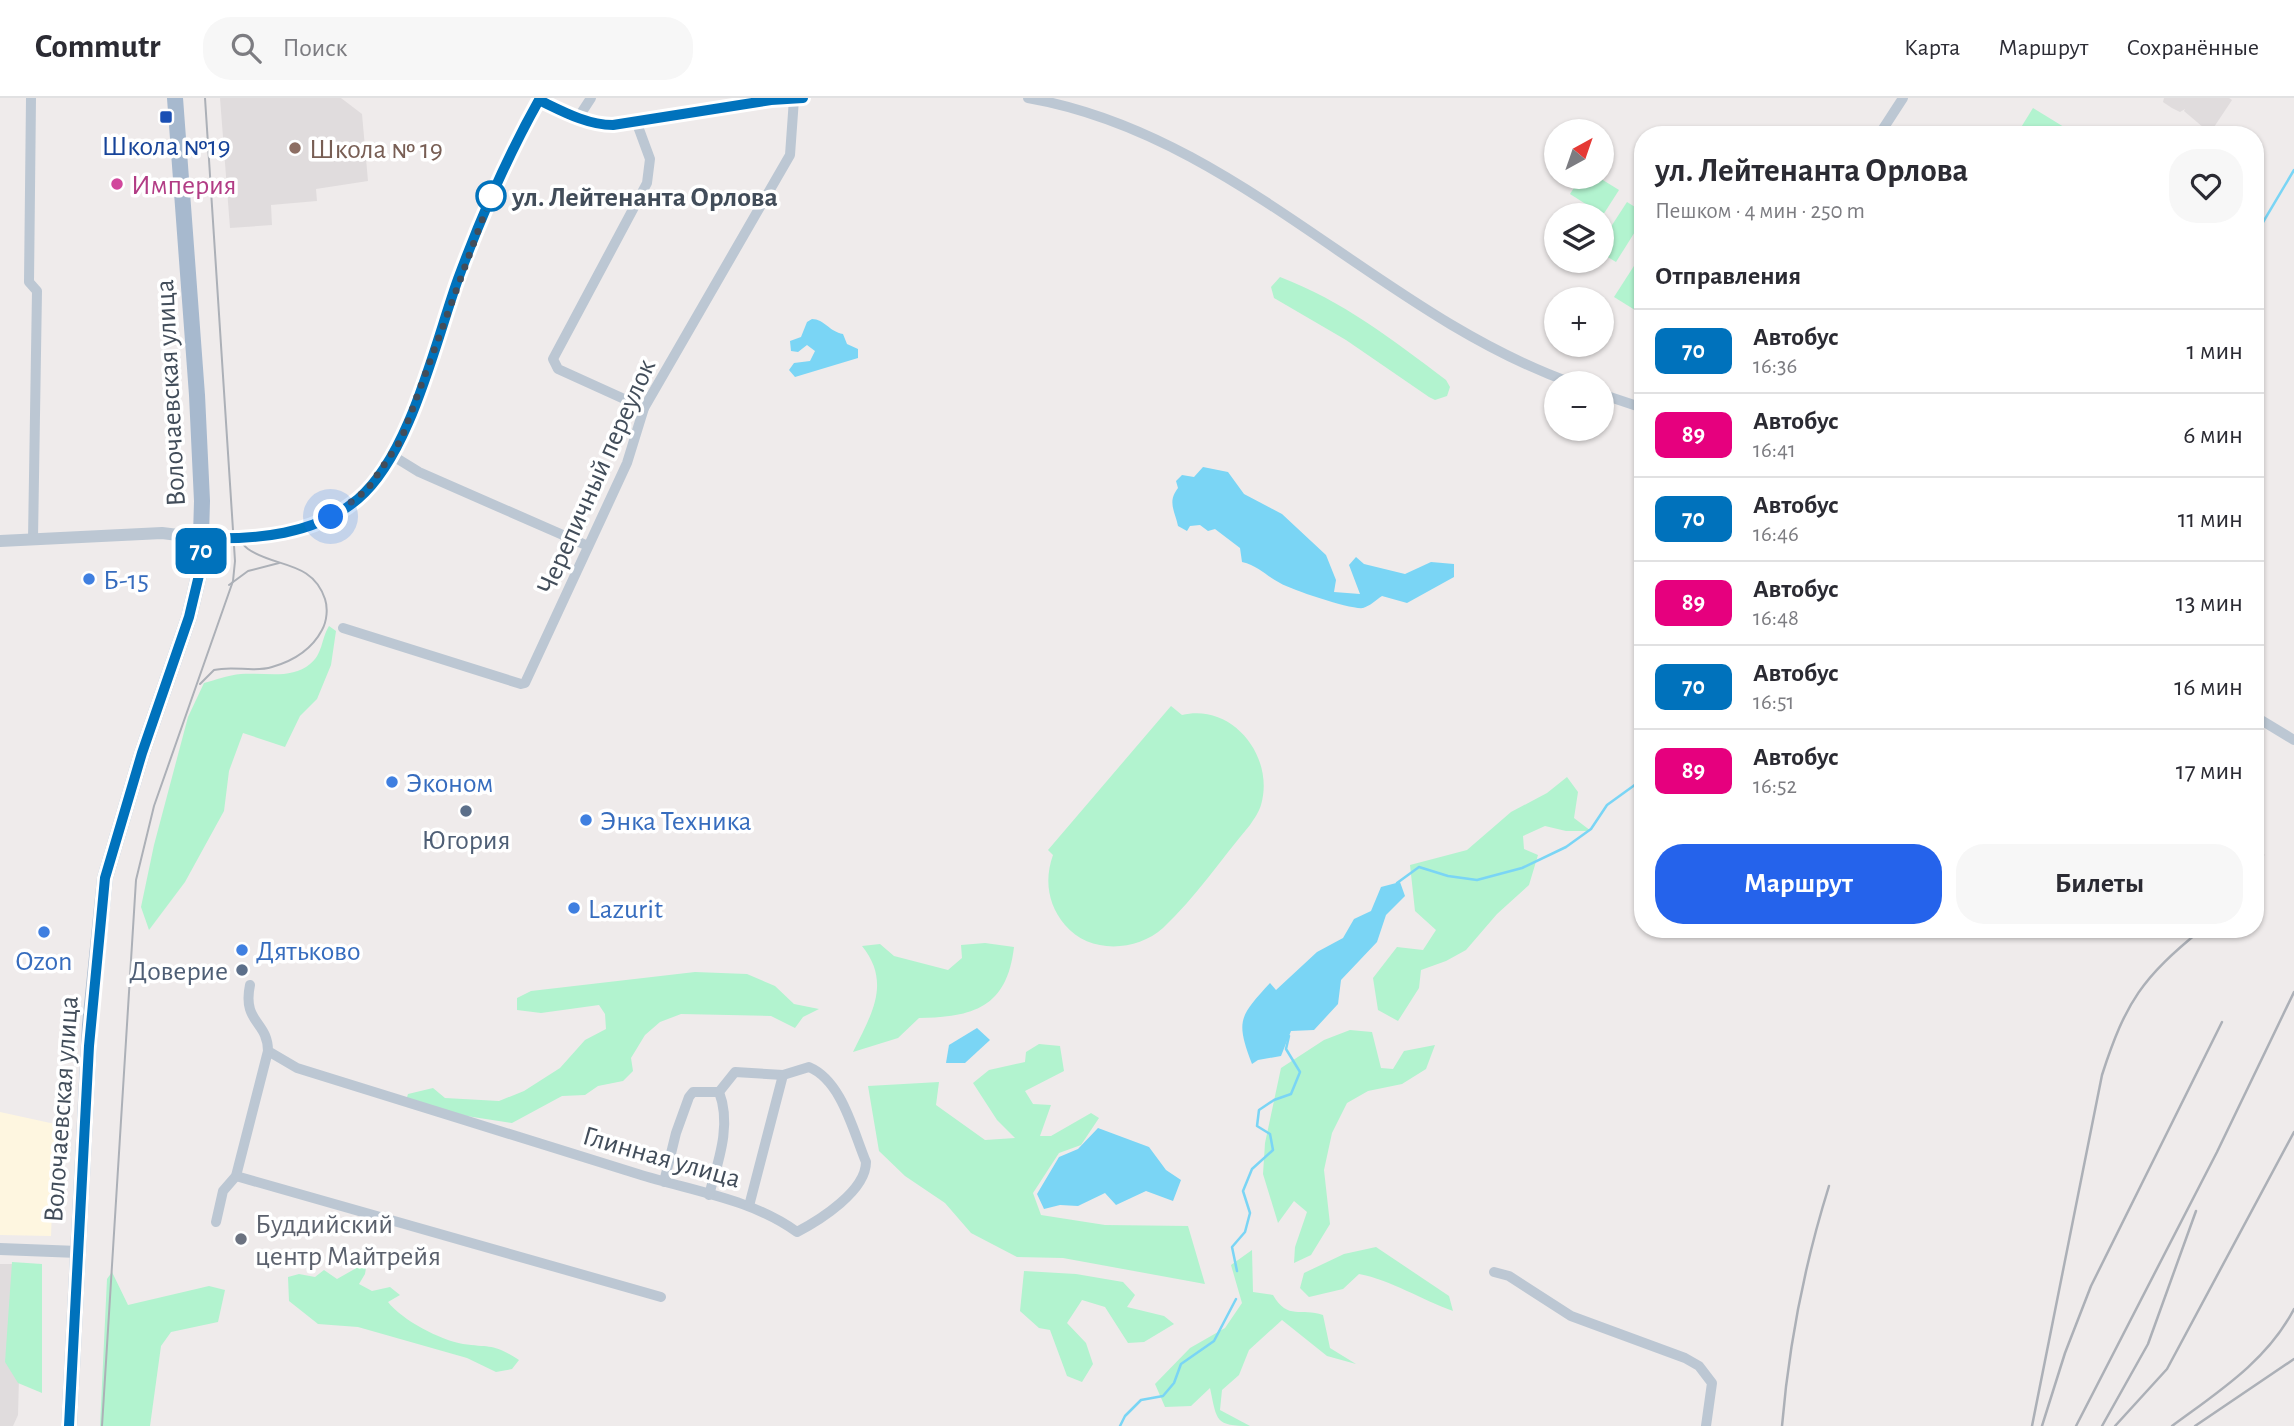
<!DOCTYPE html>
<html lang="ru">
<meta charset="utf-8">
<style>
body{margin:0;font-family:"Alegreya Sans",sans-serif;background:#f7f7f7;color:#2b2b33;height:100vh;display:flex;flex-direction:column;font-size:26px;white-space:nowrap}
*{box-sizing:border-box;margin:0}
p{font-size:23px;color:#7c7c81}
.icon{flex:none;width:38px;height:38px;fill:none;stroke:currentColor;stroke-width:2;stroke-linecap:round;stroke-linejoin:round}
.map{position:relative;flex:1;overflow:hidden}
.drawer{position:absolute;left:1634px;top:28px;width:630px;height:812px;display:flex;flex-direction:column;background:#fff;border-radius:28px;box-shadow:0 2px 5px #0004}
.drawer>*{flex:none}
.badge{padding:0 14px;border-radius:10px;font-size:24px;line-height:46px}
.needle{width:46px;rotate:40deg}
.controls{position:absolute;left:1544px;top:21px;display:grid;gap:14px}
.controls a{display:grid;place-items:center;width:70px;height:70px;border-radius:50%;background:#fff;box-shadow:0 2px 5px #0004;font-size:35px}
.you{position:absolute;width:35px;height:35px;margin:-18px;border:5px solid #fff;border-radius:50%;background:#1a73e8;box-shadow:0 0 0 10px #1a73e833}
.map>.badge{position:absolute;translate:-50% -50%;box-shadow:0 0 0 4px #fff}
h2{padding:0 21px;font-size:26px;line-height:63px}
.round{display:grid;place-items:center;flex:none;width:74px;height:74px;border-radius:28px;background:#f7f7f7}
.headline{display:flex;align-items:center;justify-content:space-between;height:119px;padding:0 21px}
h1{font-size:33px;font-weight:700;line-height:52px}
.button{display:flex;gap:14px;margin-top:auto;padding:14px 21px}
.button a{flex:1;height:80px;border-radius:28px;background:#2563eb;color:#fff;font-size:28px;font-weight:700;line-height:80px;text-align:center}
.button a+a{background:#f7f7f7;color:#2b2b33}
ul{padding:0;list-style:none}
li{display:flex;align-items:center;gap:21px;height:84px;padding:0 21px;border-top:2px solid #e1e1e2}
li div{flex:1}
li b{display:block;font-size:26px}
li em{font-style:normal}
li .badge{min-width:77px;font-weight:700;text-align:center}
header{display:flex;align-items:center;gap:42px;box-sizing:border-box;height:98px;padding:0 35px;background:#fff;border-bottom:2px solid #e1e1e2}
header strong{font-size:33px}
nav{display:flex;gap:38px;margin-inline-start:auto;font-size:24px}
.search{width:490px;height:63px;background:#f7f7f7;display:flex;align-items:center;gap:18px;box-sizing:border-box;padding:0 24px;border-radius:28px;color:#7c7c81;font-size:26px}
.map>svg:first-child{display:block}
</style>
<header>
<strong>Commutr</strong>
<div class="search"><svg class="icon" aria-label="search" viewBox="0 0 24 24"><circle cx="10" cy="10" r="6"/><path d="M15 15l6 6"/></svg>Поиск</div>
<nav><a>Карта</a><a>Маршрут</a><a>Сохранённые</a></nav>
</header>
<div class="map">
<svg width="2294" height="1328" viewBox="0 0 2294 1328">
<rect width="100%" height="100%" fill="#efebeb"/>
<path fill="#fef6e0" d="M0,1014L55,1026L51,1138L0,1137Z"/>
<g fill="#e0dcdd">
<path d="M220,0H341L362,16L368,83L316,91L317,103L271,107L272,127L230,130Z"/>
<path d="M2164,0H2229L2232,2L2210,35L2184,13L2185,11L2180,14L2172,10L2163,4Z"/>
<path d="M0,1166H22L18,1317L13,1328H0Z"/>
</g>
<g fill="#b2f3cf">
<path d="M2033,10L2077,37H2029L2020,31Z"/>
<path d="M1581,79H1598L1619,92L1603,117L1570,96Z"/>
<path d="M1627,104L1643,114V121L1616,164L1601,155V144Z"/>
<path d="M1641,157L1643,158V217L1614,199Z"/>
<path d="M1280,179C1343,203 1393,242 1446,282L1450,289L1447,298L1435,302L1429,299L1346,242L1274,200L1271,189Z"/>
<path d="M329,528L336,533L331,567L317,601L300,618L285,649L243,635L229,673L224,713L185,784L149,832L141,809L154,747L188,619L204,585C216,582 228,577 241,576C264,574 291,582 310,566C323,556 321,541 329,528Z"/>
<path d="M1171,608L1182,617C1233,605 1275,659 1261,707C1259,714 1254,721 1250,727C1222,760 1195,800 1163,830C1136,854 1089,856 1065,827C1048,807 1044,782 1053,757L1048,752Z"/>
<path d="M1567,679L1578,694L1574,720L1591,733H1566L1545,728L1523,738L1524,751L1538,757L1529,787L1497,816L1466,852L1446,863L1421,872L1419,890L1398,923L1378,912L1373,880L1397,849L1423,852L1436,832L1415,813L1410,767L1467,752L1511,714L1547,695Z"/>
<path d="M985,845L1014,849C1007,910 973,919 919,920L898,940L853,954C871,917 892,885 862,848L880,846L894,858L948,872L962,860L961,847Z"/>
<path d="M695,874L747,876L775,888L794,906L819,911L803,919L795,930L771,918L681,916L660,924L645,937L631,960L633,973L623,983L598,988L585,997L562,998L512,1025L460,1017L406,1002L408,996L433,990L445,1000L499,1003L524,993L560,970L585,942L606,931L605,916L599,907L541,915L517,912V900L531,893Z"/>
<path d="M1350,932L1372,934L1381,970L1393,971L1404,953L1435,947L1426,971L1402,986L1368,993L1347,1005L1332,1035L1324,1072L1330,1126L1311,1157L1294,1165L1295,1149L1307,1114L1294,1103L1278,1125L1263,1076L1265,1045L1281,970L1324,942Z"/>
<path d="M1039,946L1060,948L1064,973L1025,993L1033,1006L1051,1007L1040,1038H1051L1091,1015L1099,1020L1081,1047L1059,1055L1033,1095L1041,1117L1105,1127L1188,1128L1205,1186L1063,1160L1017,1159L971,1135L945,1105L905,1078L879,1053L868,988L939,984L936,1007L985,1042L1015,1040L997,1022L973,985L989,972L1025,964L1026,954Z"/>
<path d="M1376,1149L1449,1198L1453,1213C1422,1202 1391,1182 1359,1176L1343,1191L1309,1199L1300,1190L1304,1175L1344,1156Z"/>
<path d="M1252,1152L1253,1194L1273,1197C1288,1223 1301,1209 1323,1217L1330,1250L1356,1266L1327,1258L1282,1222L1249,1252L1239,1277L1222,1292L1220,1312L1250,1328C1215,1328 1217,1323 1210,1290L1191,1308L1165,1309L1155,1286L1190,1250L1225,1230L1242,1205L1231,1167Z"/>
<path d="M12,1164L42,1166V1295L18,1285L5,1264Z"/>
<path d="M367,1164L365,1176L359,1186L372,1193L390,1189L400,1197L388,1204C402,1222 440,1242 463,1246C491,1250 493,1245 519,1262L512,1271L496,1274L467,1260L358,1229L318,1226L289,1203L288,1179L299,1176L315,1179L324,1172L337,1181Z"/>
<path d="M1024,1173L1076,1176L1123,1184L1135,1197L1127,1209L1164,1218L1174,1226L1144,1244L1128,1245L1105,1209L1082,1202L1067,1225L1086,1245L1093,1266L1082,1284L1067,1278L1050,1232L1039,1230L1020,1213Z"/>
<path d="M112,1174L128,1207L209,1188L225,1192L218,1224L171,1234L161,1248L150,1328H100L107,1181Z"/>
</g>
<g fill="#7ad5f5">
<path d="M812,221C824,221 830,234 843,236L847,246L858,251V260L795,279L789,272L794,265L810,263L815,253L807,247L798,254L791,253L790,243L801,239L807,224Z"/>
<path d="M1203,369L1228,374L1244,396L1282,416L1326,457L1336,482L1334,494L1360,496L1349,467L1356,459L1364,466L1405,476L1431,464L1454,466V479L1407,505L1382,498C1376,502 1370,508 1363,510C1352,512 1292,492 1280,485C1266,478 1259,468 1242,464L1240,450L1215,431L1208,433L1200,427L1190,428L1187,433L1178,428C1175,413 1167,404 1178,390L1176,383L1182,377L1194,379Z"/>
<path d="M1400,784L1405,798L1386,817L1377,844L1341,882L1338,906L1314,932L1291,933L1281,958L1258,962L1252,966C1235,922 1240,918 1270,885L1276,892L1317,854L1343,840L1354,821L1371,813L1381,789Z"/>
<path d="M977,930L990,942L965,965H946L949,947Z"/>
<path d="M1098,1030L1149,1049L1166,1072L1181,1082L1173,1103L1146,1093L1116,1107L1105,1095L1078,1108L1060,1107L1044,1111L1037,1096L1059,1059L1078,1051Z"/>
</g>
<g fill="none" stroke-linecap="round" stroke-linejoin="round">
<g stroke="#7ad5f5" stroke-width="2.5">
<path d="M2256,136L2294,72"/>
<path d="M1397,785L1419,769L1448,778L1477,782L1522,770L1566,749L1591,731L1607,707L1643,681"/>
<path d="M1237,1173L1232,1149L1245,1134L1250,1115L1243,1093L1252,1071L1273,1052L1270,1036L1257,1028L1259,1012L1274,1002L1291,996L1300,974L1286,951L1289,938"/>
<path d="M1120,1328L1125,1318L1141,1302L1163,1298L1174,1285L1181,1266L1214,1243L1236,1201"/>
</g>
<g stroke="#bcc7d3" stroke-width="10">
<path d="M31,0L29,184L37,193L33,441"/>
<path d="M1028,0C1236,36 1378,216 1572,285"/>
<path d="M539,2C562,13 587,27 613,28L771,2L802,0"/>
<path d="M578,20L591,0"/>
<path d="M636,23L650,61L647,85L553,261L558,271L644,310"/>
<path d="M1879,37L1903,0"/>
<path d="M1601,296L1643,310"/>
<path d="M393,358L419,374L588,448"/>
<path d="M343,530L521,586L525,585L627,365L644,310L790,57L794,1"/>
<path d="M2256,619L2294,642"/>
<path d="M250,887C242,925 268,923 268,953L297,970C411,1005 524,1041 638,1076C692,1093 752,1101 797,1134C820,1122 866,1093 866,1064C853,1033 842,983 809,969L783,977L735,974L719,994H693L689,999L676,1035L664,1084"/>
<path d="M236,1078L661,1199"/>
<path d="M709,1097C718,1064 732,1027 719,994"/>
<path d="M749,1108L783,977"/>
<path d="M216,1124L223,1093L236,1078L268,953"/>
<path d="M1494,1174L1509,1178L1571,1218L1685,1260L1699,1268L1712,1285L1706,1328"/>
</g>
<g stroke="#bcc7d3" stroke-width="12">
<path d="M0,443L162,435L202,440"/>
<path d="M0,1151L78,1154"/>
</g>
<path stroke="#bbc7d7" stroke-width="14" d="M202,440C256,442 316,437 359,401C412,355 434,245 459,180C482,118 507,57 540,0"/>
<path stroke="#a7b9ce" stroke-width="16" d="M69,1328L90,927L105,780L142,655L189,519L200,473L202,403L197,297L175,0"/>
<g stroke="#acb0b7" stroke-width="2">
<path d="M229,487L248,473L279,465"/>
<path d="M200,586L214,572C234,567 253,575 272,569C293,563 312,551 322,532C327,523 328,510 325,501C312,462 275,470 248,451C242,447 239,440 236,434"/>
<path d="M102,1328L136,782L154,708L233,483L235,463L205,0"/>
</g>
<g stroke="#acb0b7" stroke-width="2.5">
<path d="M2256,767L2263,757"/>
<path d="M1782,1328C1789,1245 1804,1168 1829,1088"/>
<path d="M2032,1328L2102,977C2126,903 2142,880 2202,831"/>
<path d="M2042,1328L2065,1255L2091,1188L2222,924"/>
<path d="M2076,1328L2217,1054L2294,894"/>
<path d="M2102,1328L2148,1246L2196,1113"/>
<path d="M2115,1328L2167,1271L2294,1034"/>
<path d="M2172,1328C2218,1294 2267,1263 2294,1211"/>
<path d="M2195,1328L2294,1261"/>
</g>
</g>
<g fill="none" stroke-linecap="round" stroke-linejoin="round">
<g stroke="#fff" stroke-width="16">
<path id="line" d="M69,1328L89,948L105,780L142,655L189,519L200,473L202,440C256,442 315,437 358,401C410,357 435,245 458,181C481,119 507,59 539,2C562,13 587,27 613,27L771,2L803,0"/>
</g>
<use href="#line" stroke="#0072bc" stroke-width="10"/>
<path stroke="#424d5a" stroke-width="7" stroke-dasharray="0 12.6" d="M331,419L367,392L401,342L491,98"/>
</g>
<rect fill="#1a4fb4" stroke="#fff" stroke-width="2.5" x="159" y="12" width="14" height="14" rx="3.5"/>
<circle fill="#8d6e63" stroke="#fff" stroke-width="2.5" cx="295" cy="50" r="7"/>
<circle fill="#d1479c" stroke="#fff" stroke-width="2.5" cx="117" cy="86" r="7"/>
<circle fill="#fff" stroke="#0072bc" stroke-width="3.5" cx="491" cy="98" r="14"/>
<g fill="#3f7fe0" stroke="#fff" stroke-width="2.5">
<circle cx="89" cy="481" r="7"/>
<circle cx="392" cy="684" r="7"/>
<circle cx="586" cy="722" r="7"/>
<circle cx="574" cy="810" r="7"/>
<circle cx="44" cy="834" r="7"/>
<circle cx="242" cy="852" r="7"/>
</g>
<g fill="#5c6f8a" stroke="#fff" stroke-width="2.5">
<circle cx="466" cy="713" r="7"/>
<circle cx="242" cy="872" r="7"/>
</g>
<circle fill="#6b7280" stroke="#fff" stroke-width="2.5" cx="241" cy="1141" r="7"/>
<g text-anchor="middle" stroke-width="7" stroke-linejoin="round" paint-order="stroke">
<g font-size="28" fill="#164399" stroke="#fff">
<text x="166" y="57">Школа №19</text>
</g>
<g font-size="28" fill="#785e54" stroke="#fff" text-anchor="start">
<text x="309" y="60">Школа № 19</text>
</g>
<g font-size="28" fill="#b23c85" stroke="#fff" text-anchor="start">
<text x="131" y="96">Империя</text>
</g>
<g font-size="28" font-weight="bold" fill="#424d5a" stroke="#fff" text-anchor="start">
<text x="512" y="108">ул. Лейтенанта Орлова</text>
</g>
<g font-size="28" fill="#424d5a" stroke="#fff">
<text transform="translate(169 295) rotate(-93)" y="10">Волочаевская улица</text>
<text transform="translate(595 378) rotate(-66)" y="10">Черепичный переулок</text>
<text transform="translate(60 1011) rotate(-86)" y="10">Волочаевская улица</text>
<text transform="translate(662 1058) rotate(16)" y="10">Глинная улица</text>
</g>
<g font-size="28" fill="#366cbe" stroke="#fff" text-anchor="start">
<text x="103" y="491">Б-15</text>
<text x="406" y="694">Эконом</text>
<text x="600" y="732">Энка Техника</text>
<text x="588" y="820">Lazurit</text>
<text x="256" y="862">Дятьково</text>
<text x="44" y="872" text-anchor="middle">Ozon</text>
</g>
<g font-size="28" fill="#4e5e75" stroke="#fff">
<text x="466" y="751">Югория</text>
<text x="228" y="882" text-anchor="end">Доверие</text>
</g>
<g font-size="28" fill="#5b616d" stroke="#fff" text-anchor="start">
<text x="255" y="1135">Буддийский<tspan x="255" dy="32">центр Майтрейя</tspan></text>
</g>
</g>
</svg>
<div class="controls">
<a><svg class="needle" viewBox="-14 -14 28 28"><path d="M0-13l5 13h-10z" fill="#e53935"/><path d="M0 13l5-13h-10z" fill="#7c7c81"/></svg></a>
<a><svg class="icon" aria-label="layers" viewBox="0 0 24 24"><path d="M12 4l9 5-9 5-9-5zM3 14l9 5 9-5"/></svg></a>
<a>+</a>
<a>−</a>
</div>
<div class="you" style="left:331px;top:419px"></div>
<b class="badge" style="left:201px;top:453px;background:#0072bc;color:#fff">70</b>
<section class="drawer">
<div class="headline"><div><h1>ул. Лейтенанта Орлова</h1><p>Пешком · 4 мин · 250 m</p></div><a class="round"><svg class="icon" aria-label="heart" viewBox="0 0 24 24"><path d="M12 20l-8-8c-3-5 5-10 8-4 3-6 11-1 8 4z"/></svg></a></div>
<h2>Отправления</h2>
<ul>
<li><span class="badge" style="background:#0072bc;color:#fff">70</span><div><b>Автобус</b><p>16:36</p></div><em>1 мин</em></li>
<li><span class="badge" style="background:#e6007e;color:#fff">89</span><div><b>Автобус</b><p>16:41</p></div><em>6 мин</em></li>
<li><span class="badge" style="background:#0072bc;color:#fff">70</span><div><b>Автобус</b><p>16:46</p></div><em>11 мин</em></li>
<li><span class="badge" style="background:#e6007e;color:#fff">89</span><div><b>Автобус</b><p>16:48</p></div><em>13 мин</em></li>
<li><span class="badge" style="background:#0072bc;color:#fff">70</span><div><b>Автобус</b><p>16:51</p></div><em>16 мин</em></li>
<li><span class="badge" style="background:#e6007e;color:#fff">89</span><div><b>Автобус</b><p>16:52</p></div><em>17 мин</em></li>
</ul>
<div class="button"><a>Маршрут</a><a>Билеты</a></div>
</section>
</div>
